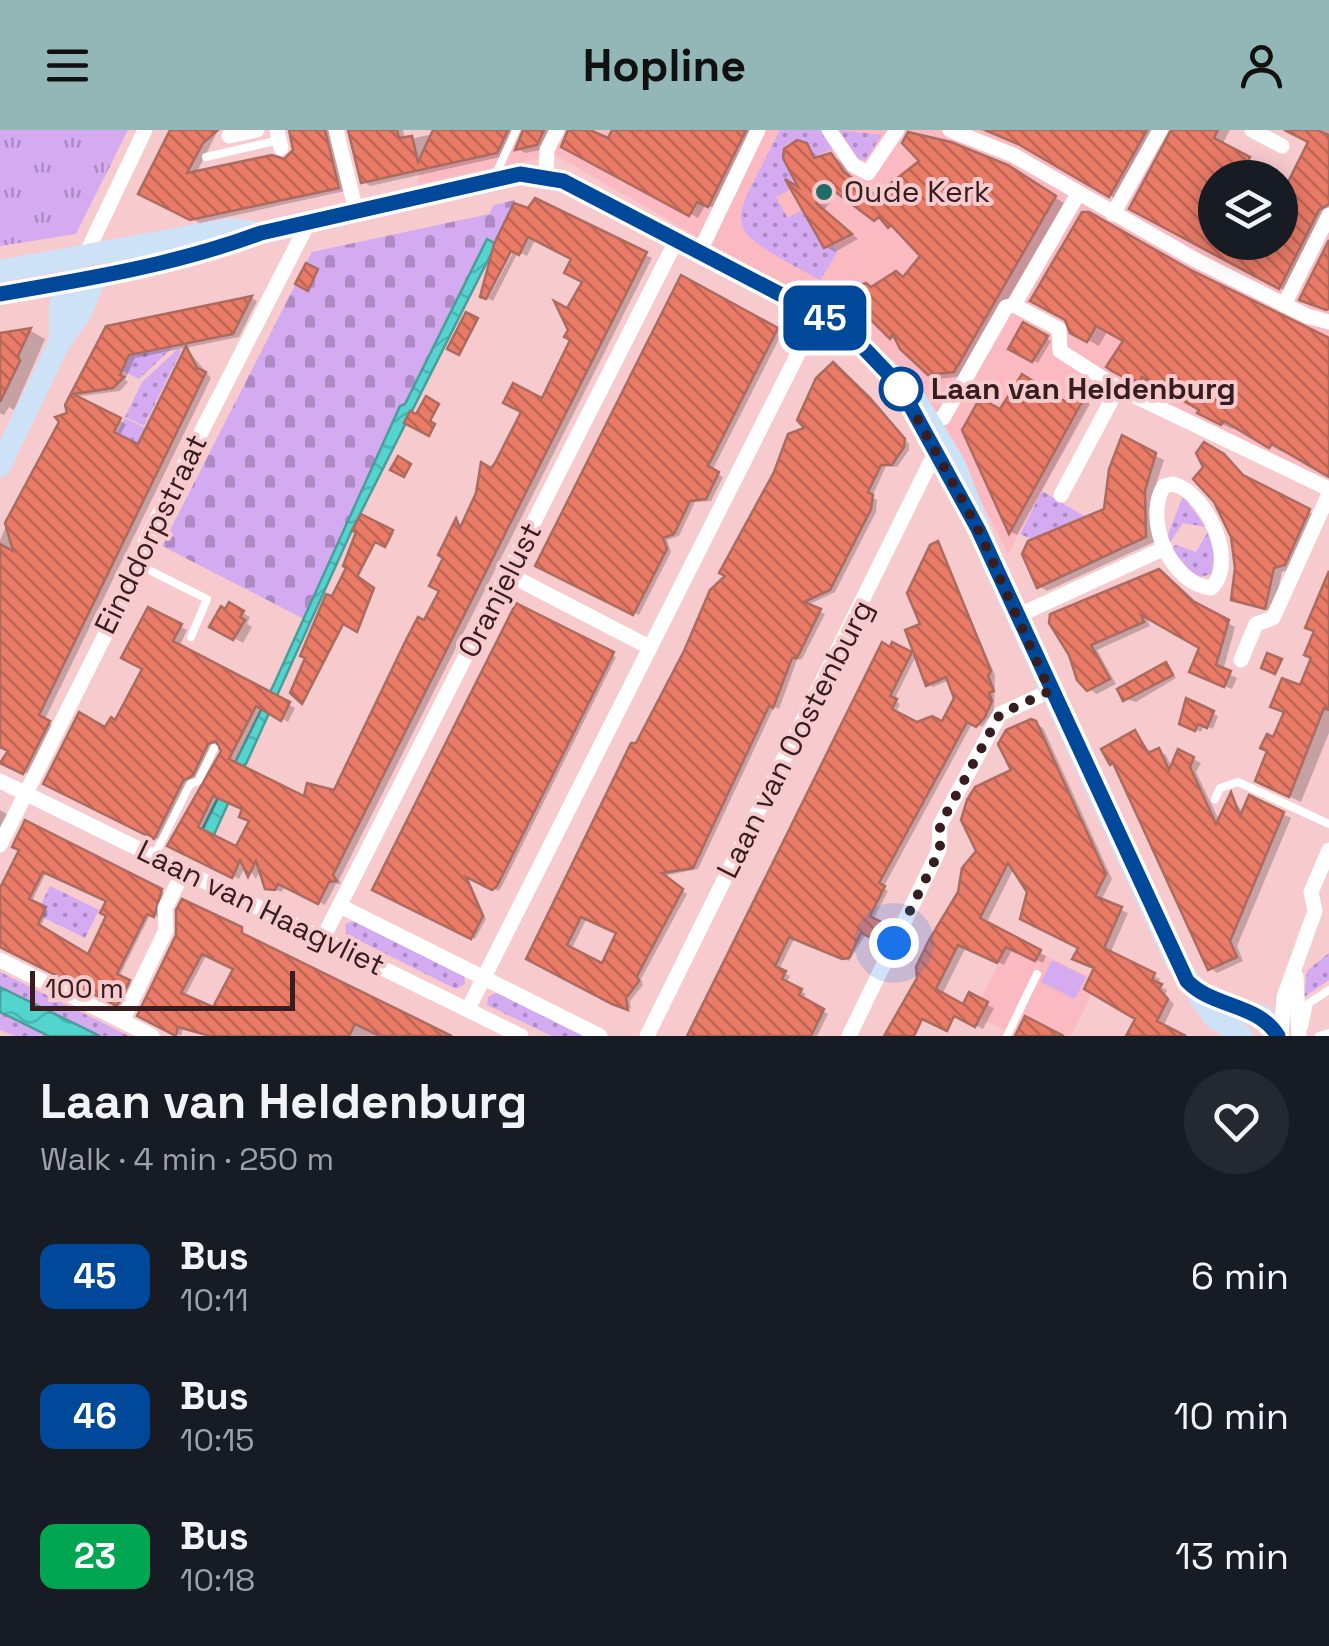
<!DOCTYPE html>
<meta charset="utf-8">
<style>
body{margin:0;font-family:"Space Grotesk",sans-serif;background:#242831;color:#f1f3f6;height:100vh;display:flex;flex-direction:column;font-size:38px;white-space:nowrap}
*{box-sizing:border-box;margin:0}
p{font-size:32px;color:#9ea1a6}
.icon{flex:none;width:55px;height:55px;fill:none;stroke:currentColor;stroke-width:2;stroke-linecap:round;stroke-linejoin:round}
.map{position:relative;height:906px;overflow:hidden}
.side{display:flex;flex-direction:column;background:#171b24;flex:1}
.side>*{flex:none}
.badge{padding:0 20px;border-radius:15px;font-size:35px;line-height:65px}
.tools{position:absolute;left:1198px;top:30px;display:grid;gap:20px}
.tools a{display:grid;place-items:center;width:100px;height:100px;border-radius:50%;background:#171b24;box-shadow:0 5px 25px #0003;font-size:50px}
.scale{position:absolute;left:30px;bottom:25px;width:265px;box-sizing:border-box;padding-left:10px;border:5px solid #371c20;border-top:0;font-size:28px;line-height:35px;white-space:nowrap;color:#371c20;-webkit-text-stroke:8px #f7cace;paint-order:stroke}
.you{position:absolute;width:50px;height:50px;margin:-25px;border:8px solid #fff;border-radius:50%;background:#1a73e8;box-shadow:0 0 0 15px #1a73e833}
.map>.badge{position:absolute;translate:-50% -50%;box-shadow:0 0 0 5px #fff}
.round{display:grid;place-items:center;flex:none;width:105px;height:105px;border-radius:52px;background:#242831}
.summary{display:flex;align-items:center;justify-content:space-between;height:170px;padding:0 40px}
h1{font-size:48px;font-weight:600;line-height:75px}
ul{padding:0;list-style:none}
li{display:flex;align-items:center;gap:30px;height:140px;padding:0 40px}
li div{flex:1}
li b{display:block;font-size:38px}
li em{font-style:normal}
li .badge{min-width:110px;font-weight:700;text-align:center}
header{display:flex;justify-content:space-between;align-items:center;height:130px;padding:0 40px;background:#93b6b7;color:#111;font-size:45px;font-weight:600}
.map>svg:first-child{display:block}
</style>
<header><svg class="icon" aria-label="menu" viewBox="0 0 24 24"><path d="M4 6h16M4 12h16M4 18h16"/></svg>Hopline<svg class="icon" aria-label="person" viewBox="0 0 24 24"><circle cx="12" cy="8" r="4"/><path d="M4 21q1-7 8-7t8 7"/></svg></header>
<div class="map">
<svg width="1329" height="906" viewBox="0 0 1329 906">
<defs>
<pattern id="grass-dots" width="8" height="8" patternUnits="userSpaceOnUse" patternTransform="scale(2.5)"><rect width="8" height="8" fill="#d4aaf1"/><path d="M2 2h.1M6 6h.1" fill="none" stroke="#ad8ac3" stroke-width="1.8" stroke-linecap="round"/></pattern>
<pattern id="cemetery-stones" width="16" height="16" patternUnits="userSpaceOnUse" patternTransform="scale(2.5)"><rect width="16" height="16" fill="#d4aaf1"/><path d="M2 7V4a2 2 0 0 1 4 0v3zM10 15v-3a2 2 0 0 1 4 0v3z" fill="#ad8ac3"/></pattern>
<pattern id="park-tufts" width="24" height="20" patternUnits="userSpaceOnUse" patternTransform="scale(2.5)"><rect width="24" height="20" fill="#d4aaf1"/><path d="M3 7l-1-3M5 7V3M7 7l1-3M15 17l-1-3M17 17v-4M19 17l1-3" fill="none" stroke="#ad8ac3"/></pattern>
<pattern id="water-waves" width="16" height="10" patternUnits="userSpaceOnUse" patternTransform="scale(2.5)"><rect width="16" height="10" fill="#53d4cf"/><path d="M0 5q4-4 8 0t8 0" fill="none" stroke="#49b5b1"/></pattern>
<pattern id="building-back-hatch" width="6" height="6" patternUnits="userSpaceOnUse" patternTransform="scale(2.5)"><rect width="6" height="6" fill="#e97b67"/><path d="M-1 5l2 2M0 0l6 6M5-1l2 2" fill="none" stroke="#be6454"/></pattern>
</defs>
<rect width="100%" height="100%" fill="#f7cace"/>
<g fill="#fbb9c1">
<path d="M434,0H1128L1229,47L1215,48V112H1280V72L1325,98L1329,93V350L1104,243L1008,424L945,299L857,198L555,25L417,54Z"/>
<path d="M1011,809L1098,851L1071,906H1001L1004,900L973,885Z"/>
</g>
<g fill="url(#grass-dots)">
<path d="M780,0H822L834,19L814,26L802,10L786,14L784,30L798,55L776,67L788,88L801,80L824,120L833,116L837,123L820,150C715,93 729,103 780,0Z"/>
<path d="M839,0L882,5L865,30L857,28Z"/>
<path d="M172,218L139,249L123,241L130,226Z"/>
<path d="M178,219L181,221L144,296L125,287L142,252Z"/>
<path d="M1042,361L1084,386L1031,409L1020,404Z"/>
<path d="M1183,366L1206,397L1183,393L1169,414L1167,407Z"/>
<path d="M1208,402L1214,424L1212,444L1196,448L1171,418L1176,415L1196,422Z"/>
<path d="M50,756L99,780L85,808L36,784Z"/>
<path d="M357,790L464,843L465,854L456,859L346,804L345,794Z"/>
<path d="M1329,823V850L1304,867L1307,841Z"/>
<path d="M0,842L129,906H100L0,857Z"/>
<path d="M499,861L589,906H552L487,875L488,867Z"/>
<path d="M0,882L49,906H15L0,900Z"/>
</g>
<path fill="url(#cemetery-stones)" d="M515,70L494,111L490,112L304,489L162,416L312,122L489,84L494,75Z"/>
<g fill="url(#park-tufts)">
<path d="M0,0H128L76,104L0,116Z"/>
<path d="M125,288L173,312L166,327L117,303Z"/>
</g>
<path fill="#d4aaf1" d="M1052,830L1086,847L1075,869L1041,852Z"/>
<g fill="url(#water-waves)" stroke="#4b9d9a" stroke-width="2.5">
<path d="M487,109L496,114L352,400L207,720L195,714L274,554L400,276L405,274Z"/>
<path d="M0,857L100,906H49L0,882Z"/>
</g>
<g fill="#0003" fill-rule="evenodd">
<path d="M173,0H218L196,44L283,32L296,21L291,0H336L345,61L200,93L141,63Z"/>
<path d="M350,0H403L405,10L452,0H520L505,26L370,56L363,51Z"/>
<path d="M526,0H554L545,19L525,23L518,19Z"/>
<path d="M570,0H590L609,11L615,0H755L717,80L706,74L698,88L564,15Z"/>
<path d="M980,0H1159L1120,71L1011,10Z"/>
<path d="M1172,0H1230L1222,15L1258,35L1251,48H1215V112L1229,132L1132,78Z"/>
<path d="M1288,0H1329V84L1289,163L1244,139L1280,112V92L1286,95L1300,66L1311,12Z"/>
<path d="M806,15L820,29L831,25L840,31L854,50L877,67L1018,44L1064,73L963,246L939,249L929,243L891,207L872,159L904,149L924,126L898,102L839,61L824,80L858,109L835,122L826,117L804,63Z"/>
<path d="M536,72L652,128L339,750L341,754H336L325,775L285,755L282,762L268,758L261,738L256,749L246,735L239,749L171,715L224,621L221,615L214,617L199,648L190,654L161,711L46,653L116,593L145,538L149,481L187,500L179,517L295,578L288,592L263,577L234,634L306,669L335,663L442,460L457,392L464,396L492,341L543,271L573,210L568,181L585,151L574,129L536,108L527,126L518,122L493,171L483,166ZM514,108L519,111L490,165V154ZM220,667L245,679L252,691L237,720L203,702Z"/>
<path d="M1188,141L1329,211V346L1284,318L1282,322L1235,295L1233,299L1211,289L1154,251L1150,259L1109,236L1126,210L1108,200L1099,216L1072,201Z"/>
<path d="M682,149L782,203L712,341L723,347L711,371L695,372L679,406L667,410L671,422L639,485L539,435Z"/>
<path d="M252,168L257,171L239,207L135,228L125,250L128,252L120,261L74,267L126,294L119,307L140,318L187,219L211,248L44,591L54,596L30,645L4,632L11,622L0,617V410L7,394L69,285L68,275L108,198Z"/>
<path d="M1024,196L1051,211L1038,233L1011,218Z"/>
<path d="M31,201L45,209L14,280L9,277L4,285L0,283V204Z"/>
<path d="M838,238L875,274L909,314V320L897,337L886,336L872,367L877,370L876,382L835,462L806,476L825,484L802,529L797,530L779,579L774,577L698,739L663,746L687,764L641,849L643,855L630,871L631,879L529,828ZM587,788L619,803L603,836L571,820Z"/>
<path d="M1084,270L1090,274L1017,405L1011,402L965,300Z"/>
<path d="M1123,309L1164,330L1152,367L1154,412L1047,461L1039,456L1106,380Z"/>
<path d="M1225,326L1251,352L1317,386L1293,439L1282,442L1273,482L1234,468L1237,438Z"/>
<path d="M362,387L394,403L387,416L377,410L358,449L374,461L359,501L345,493L304,573L293,563L349,437Z"/>
<path d="M938,414L995,545L994,581L982,597L973,592L883,758L888,761L873,790L891,800L884,812L866,804L849,831L795,807L779,840L790,846L786,854L806,864L803,869L828,884L817,906H692L893,515L916,526L894,570L900,574L895,584L917,594H943L957,568L950,550L933,557L928,554L923,495Z"/>
<path d="M1329,454V603L1301,672L1269,657L1275,610L1313,529Z"/>
<path d="M230,476L250,487L247,494L252,497L243,513L213,496Z"/>
<path d="M518,477L616,527L501,758L498,761L467,745L486,789L475,809L376,759Z"/>
<path d="M1200,478L1235,497L1223,541L1237,548L1232,559L1199,546L1202,517L1144,484L1150,496L1097,520L1116,554L1097,564L1089,559L1052,492Z"/>
<path d="M1166,535L1176,548L1136,572L1125,569Z"/>
<path d="M1188,572L1218,586L1213,599L1204,595L1201,602L1187,596Z"/>
<path d="M1035,593L1043,598L1112,749L1101,771L1128,783L1110,824L1160,849L1157,855L1167,860L1165,865L1174,874L1163,897L1180,906H1129L1138,888L1014,738L986,794L1046,826L1043,833L1013,818L1004,835L966,817L942,865L964,877L970,866L994,878L983,899L912,863Z"/>
<path d="M1135,603L1152,624L1159,621L1166,625L1172,638L1179,622L1201,633L1196,642L1220,692L1231,666L1244,684H1283L1291,688L1237,816L1243,831L1217,843L1210,838L1117,636L1112,633Z"/>
<path d="M0,680L7,684L0,697Z"/>
<path d="M26,693L164,763L158,787L151,783L119,847L131,853L121,875L0,816V764L22,719ZM47,741L109,770V785L89,827L40,798L48,781L31,773Z"/>
<path d="M179,805L346,858L444,906H210L183,898L181,906L140,885ZM207,824L236,838L214,880L184,868Z"/>
</g>
<g fill="url(#building-back-hatch)" stroke="#ac6b5f" stroke-width="2.5" fill-rule="evenodd">
<path d="M170,0H218L203,13L187,43L272,25L284,29L293,20L289,0H325L339,58L190,90L138,64Z"/>
<path d="M348,0H397L399,8L412,6L418,32L433,0H508L497,23L361,53Z"/>
<path d="M523,0H544L537,15L515,20Z"/>
<path d="M568,0H590L608,8L612,0H746L708,77L697,72L689,86L561,17Z"/>
<path d="M985,0H1147L1109,67L1018,14Z"/>
<path d="M1171,0H1218L1214,8L1250,27L1239,48H1215V112H1280V101L1297,67L1284,60L1308,12L1284,0H1317L1329,5V74L1319,80L1279,159L1129,79Z"/>
<path d="M908,2L951,12L1008,35L1056,66L954,242L928,245L900,219L893,204L890,209L869,188L840,171L846,160L866,153L871,157L896,141L903,147L920,126L891,95L888,98L879,87L874,91L829,57L816,73L852,104L824,118L785,49L798,57L783,28L784,19L797,10L807,13L814,28L831,23L844,42L876,65L919,31L902,13Z"/>
<path d="M535,68L647,122L333,745L337,751L329,752L318,774L278,754L275,760L265,759L256,731L248,747L240,730L232,748L167,716L221,621L216,611L208,614L193,645L183,651L154,709L43,654L79,582L105,597L111,587L115,590L142,539L121,528L148,477L182,494L173,511L290,572L281,591L256,576L229,629L304,666L307,653L334,660L406,510L418,487L424,490L439,461L429,456L443,428L438,425L456,388L460,398L476,363L481,332L491,338L495,333L521,282L503,273L513,253L542,268L570,210L564,207L568,200L554,171L567,178L582,152L564,143L571,129L528,107L519,125L511,121L486,169L480,167L494,114L514,73L528,78ZM213,666L242,679L239,687L249,691L236,716L198,697Z"/>
<path d="M1082,82H1089L1189,139L1329,208V347L1272,314L1269,318L1224,291L1221,295L1197,283L1199,280L1142,247L1138,255L1112,241L1106,237L1123,211L1096,196L1087,212L1070,203L1065,190L1030,171Z"/>
<path d="M1329,110V179L1326,180L1299,170Z"/>
<path d="M306,133L318,139L308,161L295,154Z"/>
<path d="M681,145L778,198L708,336L719,342L706,369L690,371L674,404L663,408L667,419L633,485L535,436Z"/>
<path d="M252,166L233,204L129,225L120,245L124,247L113,258L73,264L121,288L114,302L138,314L186,216L197,238L206,242L39,585L50,591L23,644L0,633L8,621L0,617V414L13,421L5,393L59,292L55,287L67,283L65,275L106,196Z"/>
<path d="M466,182L478,188L459,225L447,219Z"/>
<path d="M1023,192L1048,206L1032,232L1008,219Z"/>
<path d="M31,198L18,226L20,231L0,272V203Z"/>
<path d="M833,232L870,268L905,309L904,317L892,335H881L868,362L873,365L871,379L830,460L804,472L821,479L797,528H792L773,578L769,576L693,738L662,743L683,759L637,846L639,851L626,868L628,880L612,874L526,829L631,613H636L684,521L710,460L725,446L719,443L774,342L788,304L804,298L797,290L816,248ZM581,787L616,803L602,833L567,815Z"/>
<path d="M1022,244L1066,272L1084,268L1009,404L962,300L980,268L1000,279Z"/>
<path d="M426,266L439,274L430,291L435,294L429,306L404,293L410,281L416,284Z"/>
<path d="M1122,305L1156,323L1145,361L1146,407L1037,458L1022,424L1028,411L1104,379L1109,339Z"/>
<path d="M1204,312L1224,324L1243,345L1310,379L1285,435L1274,438L1265,479L1231,470L1235,438L1231,407L1214,372L1193,349L1203,337L1196,323Z"/>
<path d="M398,326L411,334L404,347L390,340Z"/>
<path d="M361,384L393,400L385,417L375,412L357,446L374,458L357,502L343,494L302,574L290,563L305,528L300,526L326,464L332,466L346,438L343,436L356,402L352,401Z"/>
<path d="M938,411L991,541L988,546L994,561L989,563L992,571L985,587L976,597L967,592L879,753L885,756L870,786L887,795L879,812L861,803L849,828L842,829L789,807L775,836L786,841L782,849L802,859L799,865L824,879L811,906H687L882,512L890,517L892,512L912,522L890,566L897,569L892,579L917,592L932,586L942,591L954,568L946,547L926,556L905,500L920,494L907,463L930,415Z"/>
<path d="M1159,439L1193,471L1229,490L1216,535L1231,541L1224,557L1189,542L1199,518L1141,485L1144,492L1091,515L1110,549L1087,561L1077,550L1069,525L1049,493L1050,484Z"/>
<path d="M1329,441V580L1324,578L1289,667L1255,651L1267,621L1260,618L1267,604L1273,607L1284,582L1270,577L1282,548L1300,555L1311,528L1304,525L1314,501L1305,498Z"/>
<path d="M229,472L244,481L240,487L245,490L233,510L209,497L221,476L225,479Z"/>
<path d="M516,473L614,522L497,756L492,760L466,747L483,786L471,809L372,760Z"/>
<path d="M1267,523L1282,529L1275,544L1261,538Z"/>
<path d="M1166,532L1173,545L1123,571L1117,559Z"/>
<path d="M1186,568L1214,581L1207,598L1198,594L1195,601L1179,594Z"/>
<path d="M1031,589L1036,591L1106,744L1095,766L1122,777L1104,818L1155,843L1152,850L1162,854L1159,859L1168,869L1157,891L1186,906H1126L1135,889L1084,859L1094,838L1072,829L1078,818L1020,789L1027,762L1008,733L980,788L1041,820L1035,831L1006,817L997,833L958,815L936,859L963,874L969,862L988,872L975,897L954,886L947,901L922,889L914,906H884L917,848L916,837L929,810L958,762L962,738L976,721L961,690L967,670L975,657L1011,640L998,614L1006,600Z"/>
<path d="M1135,600L1148,623L1159,618L1169,640L1178,619L1194,627L1190,637L1216,694L1231,662L1240,686L1249,665L1284,682L1230,811L1237,827L1208,840L1113,633L1110,635L1101,619Z"/>
<path d="M25,690L162,759L154,787L147,784L117,844L130,850L117,876L0,817V758L19,720L12,717ZM43,742L106,771L100,783L106,786L88,824L38,794L46,777L29,769Z"/>
<path d="M182,769L242,797V803L452,906H380L355,894L349,906H210L178,897L176,906L137,886L176,805V780ZM202,824L233,839L213,877L181,863Z"/>
<path d="M1025,886L1064,906H1015Z"/>
</g>
<g fill="none" stroke-linecap="round" stroke-linejoin="round">
<g stroke="#fff" stroke-width="8">
<path d="M206,27L279,10"/>
<path d="M495,46L516,0"/>
<path d="M141,436L207,469L191,507"/>
<path d="M1215,669L1220,658L1238,652L1329,694"/>
<path d="M154,726L190,654L198,651L214,618"/>
<path d="M1304,897L1309,873L1329,860"/>
<path d="M1007,906L1037,844"/>
<path d="M1319,906L1329,903"/>
</g>
<g stroke="#fff" stroke-width="15">
<path d="M277,0L281,18"/>
<path d="M336,0L356,81"/>
<path d="M829,0L853,35L868,43L897,0"/>
<path d="M950,0L1013,25L1194,129L1307,186L1329,192"/>
<path d="M1252,0L1282,16"/>
<path d="M229,6L257,0"/>
<path d="M546,46L547,20L557,0"/>
<path d="M1113,84L1160,0"/>
<path d="M700,121L758,0"/>
<path d="M84,128L145,0"/>
<path d="M1014,175L1059,199L1060,221L1118,258L1329,359"/>
<path d="M1284,175L1329,85"/>
<path d="M922,295L943,288L1006,177L1014,175L1078,64"/>
<path d="M1173,354C1206,362 1239,432 1211,458C1171,454 1143,390 1164,356Z"/>
<path d="M1061,365L1118,258"/>
<path d="M508,444L649,517"/>
<path d="M1017,486L1165,418"/>
<path d="M1241,530L1256,494L1273,488L1329,364"/>
<path d="M0,651L521,906"/>
<path d="M0,715L140,435L146,410L304,101L302,93"/>
<path d="M340,776L600,906"/>
<path d="M322,810L677,109"/>
<path d="M0,830L152,906"/>
<path d="M1296,846L1299,906"/>
<path d="M468,879L818,184"/>
<path d="M122,891L166,800L165,778L184,741"/>
<path d="M647,906L930,333L955,335"/>
<path d="M849,906L939,720L940,695L1000,584L1050,561"/>
<path d="M1281,906L1284,867L1315,781L1311,762L1329,720"/>
</g>
<g stroke="#cde1f7" stroke-width="22">
<path d="M0,141L230,99L253,102"/>
<path d="M0,164C88,149 177,134 261,103L520,44L563,51L818,184L860,214L914,267L955,335L993,434L1175,830L1213,886L1242,906"/>
<path d="M60,211V176L74,143"/>
<path d="M0,336L59,213L80,184L96,147"/>
<path d="M1201,866L1263,887L1278,906"/>
</g>
</g>
<g fill="none" stroke-linecap="round" stroke-linejoin="round">
<g stroke="#fff" stroke-width="22">
<path id="line" d="M0,164C88,149 178,134 261,103L520,44L563,51L818,184L860,214L899,255L978,399L1187,851C1213,878 1258,873 1278,906"/>
</g>
<use href="#line" stroke="#004899" stroke-width="15"/>
<path stroke="#371c20" stroke-width="10" stroke-dasharray="0 18" d="M894,813L940,720V695L1000,584L1050,561L978,399L899,255L901,259"/>
</g>
<circle fill="#206c69" stroke="#f7cace" stroke-width="4" cx="824" cy="62" r="10"/>
<circle fill="#fff" stroke="#004899" stroke-width="5" cx="901" cy="259" r="20"/>
<g text-anchor="middle" stroke-width="8" stroke-linejoin="round" paint-order="stroke">
<g font-size="30" fill="#371c20" stroke="#f7cace" text-anchor="start">
<text x="844" y="72">Oude Kerk</text>
</g>
<g font-size="30" font-weight="bold" fill="#371c20" stroke="#f7cace" text-anchor="start">
<text x="931" y="269">Laan van Heldenburg</text>
</g>
<g font-size="30" fill="#371c20" stroke="#f7cace">
<text transform="translate(151 404) rotate(-64)" y="10">Einddorpstraat</text>
<text transform="translate(500 460) rotate(-63)" y="10">Oranjelust</text>
<text transform="translate(795 609) rotate(-63)" y="10">Laan van Oostenburg</text>
<text transform="translate(261 778) rotate(26)" y="10">Laan van Haagvliet</text>
</g>
</g>
</svg>
<div class="tools">
<a><svg class="icon" aria-label="layers" viewBox="0 0 24 24"><path d="M12 4l9 5-9 5-9-5zM3 14l9 5 9-5"/></svg></a>
</div>
<div class="scale">100 m</div>
<div class="you" style="left:894px;top:813px"></div>
<b class="badge" style="left:825px;top:188px;background:#004899;color:#fff">45</b>
</div>
<section class="side">
<div class="summary"><div><h1>Laan van Heldenburg</h1><p>Walk · 4 min · 250 m</p></div><a class="round"><svg class="icon" aria-label="heart" viewBox="0 0 24 24"><path d="M12 20l-8-8c-3-5 5-10 8-4 3-6 11-1 8 4z"/></svg></a></div>
<ul>
<li><span class="badge" style="background:#004899;color:#fff">45</span><div><b>Bus</b><p>10:11</p></div><em>6 min</em></li>
<li><span class="badge" style="background:#004899;color:#fff">46</span><div><b>Bus</b><p>10:15</p></div><em>10 min</em></li>
<li><span class="badge" style="background:#00a651;color:#fff">23</span><div><b>Bus</b><p>10:18</p></div><em>13 min</em></li>
</ul>
</section>
